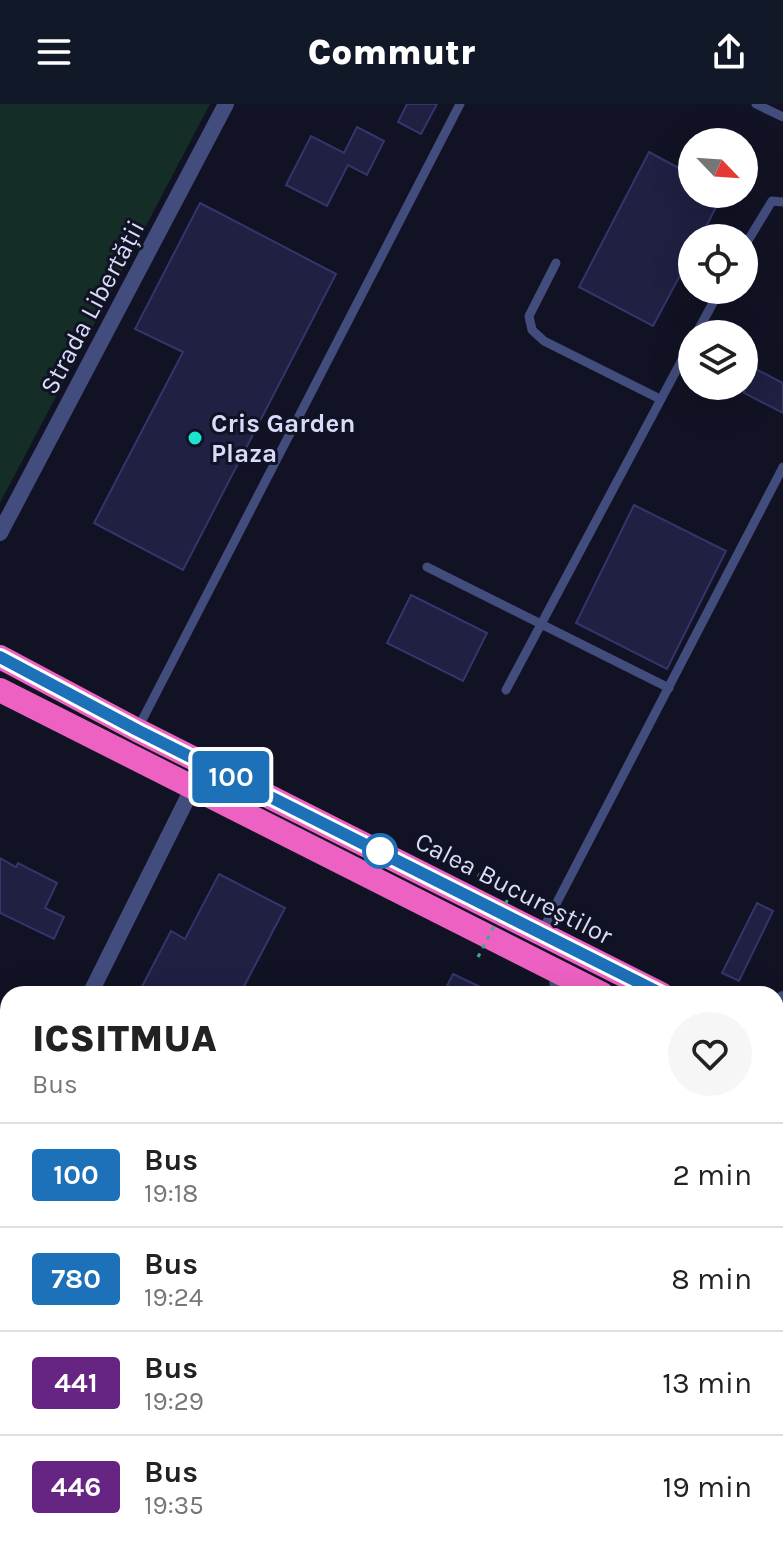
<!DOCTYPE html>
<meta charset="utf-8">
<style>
body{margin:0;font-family:Karla,sans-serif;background:#f6f6f6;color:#222;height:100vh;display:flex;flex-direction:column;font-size:30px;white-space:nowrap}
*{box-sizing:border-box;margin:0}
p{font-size:26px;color:#767676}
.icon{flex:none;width:44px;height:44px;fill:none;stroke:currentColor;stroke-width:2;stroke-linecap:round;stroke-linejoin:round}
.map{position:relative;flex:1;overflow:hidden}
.side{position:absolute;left:0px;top:882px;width:784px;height:570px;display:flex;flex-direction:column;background:#fff;border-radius:24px 24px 0 0;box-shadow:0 8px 32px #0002}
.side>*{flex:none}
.badge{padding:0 16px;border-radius:6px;font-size:28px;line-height:52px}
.needle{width:52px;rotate:115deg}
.controls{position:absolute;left:678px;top:24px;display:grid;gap:16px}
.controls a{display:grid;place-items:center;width:80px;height:80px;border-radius:50%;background:#fff;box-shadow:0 8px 32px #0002;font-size:40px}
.map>.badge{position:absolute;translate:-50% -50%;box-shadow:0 0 0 4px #fff}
.round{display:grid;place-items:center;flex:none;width:84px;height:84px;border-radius:42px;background:#f6f6f6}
.head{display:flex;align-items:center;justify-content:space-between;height:136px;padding:0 32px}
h1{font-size:38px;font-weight:800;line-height:60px}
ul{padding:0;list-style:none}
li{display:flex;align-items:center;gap:24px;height:104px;padding:0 32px;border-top:2px solid #e0e0e0}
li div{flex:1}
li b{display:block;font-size:30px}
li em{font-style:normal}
li .badge{min-width:88px;font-weight:700;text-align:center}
header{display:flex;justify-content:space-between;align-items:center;height:104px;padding:0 32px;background:#111827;color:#fff;font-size:36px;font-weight:800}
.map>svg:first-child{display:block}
</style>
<header><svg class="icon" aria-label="menu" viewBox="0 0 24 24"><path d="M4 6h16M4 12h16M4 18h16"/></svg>Commutr<svg class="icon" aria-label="share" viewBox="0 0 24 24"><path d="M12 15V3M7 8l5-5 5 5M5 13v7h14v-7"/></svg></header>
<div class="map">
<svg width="783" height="1451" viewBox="0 0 783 1451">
<rect width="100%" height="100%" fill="#111223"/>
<g fill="#152d27">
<path d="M0,0H210L0,399Z"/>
<path d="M776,1006L783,1010V1058L776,1072Z"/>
<path d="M776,1396L783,1399V1451H122L125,1444H776Z"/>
</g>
<g fill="#1f2042" stroke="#34356c" stroke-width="2">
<path d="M407,0H437L421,30L398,18Z"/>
<path d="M357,23L384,37L367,71L348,61L327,102L286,81L311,32L344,49Z"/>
<path d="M649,48L692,71V90H723L700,134H692V149L653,222L579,183Z"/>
<path d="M200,99L336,170L183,466L94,419L183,248L135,225Z"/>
<path d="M744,259L783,279V309L744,289Z"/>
<path d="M634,401L726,447L667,565L576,519Z"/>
<path d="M411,491L487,529L463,577L387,539Z"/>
<path d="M0,754L16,763L18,759L57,779L45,804L64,813L54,835L0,809Z"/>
<path d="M219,770L285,804L240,890H138L171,827L185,835Z"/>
<path d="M757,799L773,807L739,877L722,869Z"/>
<path d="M453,870L495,890H443Z"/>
</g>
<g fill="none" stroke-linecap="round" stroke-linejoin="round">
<path stroke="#3daa8c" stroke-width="3" stroke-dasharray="4 6" stroke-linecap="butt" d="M478,773L480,770L512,787"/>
<g stroke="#424c7d" stroke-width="9">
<path d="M756,0L783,13"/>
<path d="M744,143L772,97L783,98"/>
<path d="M556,159L529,212L532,226L544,237L660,295"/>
<path d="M696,230L720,186"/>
<path d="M427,463L669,584"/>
<path d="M506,586L692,237"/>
<path d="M137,626L460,0"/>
<path d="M541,829L783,363"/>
<path d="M553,869L555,890"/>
</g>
<g stroke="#424c7d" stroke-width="16">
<path d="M0,429L226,0"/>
<path d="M90,890L193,683"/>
<path d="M776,908L783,895"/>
<path d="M0,1071L8,1055"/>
</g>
<g stroke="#ed61c2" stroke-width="24">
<path d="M0,553L137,626L661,890"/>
<path d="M0,586L602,890"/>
<path d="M776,948L783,952"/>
<path d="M776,977L783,981"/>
</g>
<path stroke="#3daa8c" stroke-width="3" stroke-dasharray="4 6" stroke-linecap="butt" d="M478,853L512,787"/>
</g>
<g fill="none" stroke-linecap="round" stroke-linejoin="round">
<g stroke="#fff" stroke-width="18">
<path id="line" d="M0,553L137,626L662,890"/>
</g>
<use href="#line" stroke="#1d71b8" stroke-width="12"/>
</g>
<circle fill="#1ae4cd" stroke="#111223" stroke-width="3" cx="195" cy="334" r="8"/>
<circle fill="#fff" stroke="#1d71b8" stroke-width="4" cx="380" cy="747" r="16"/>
<g text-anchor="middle" stroke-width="6" stroke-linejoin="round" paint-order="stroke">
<g font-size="26" fill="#d8dcfb" stroke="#111223">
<text transform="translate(92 203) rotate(-62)" y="9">Strada Libertății</text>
<text transform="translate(514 784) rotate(27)" y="9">Calea Bucureștilor</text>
</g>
<g font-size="26" font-weight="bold" fill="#d8dcfb" stroke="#111223" text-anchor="start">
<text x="211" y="328">Cris Garden<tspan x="211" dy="30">Plaza</tspan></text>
</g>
</g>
</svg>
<div class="controls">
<a><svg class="needle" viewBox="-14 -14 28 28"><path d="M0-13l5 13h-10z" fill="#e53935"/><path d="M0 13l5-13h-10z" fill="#767676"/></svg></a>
<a><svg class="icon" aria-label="locate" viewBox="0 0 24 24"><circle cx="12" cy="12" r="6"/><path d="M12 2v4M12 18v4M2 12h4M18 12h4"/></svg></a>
<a><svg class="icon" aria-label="layers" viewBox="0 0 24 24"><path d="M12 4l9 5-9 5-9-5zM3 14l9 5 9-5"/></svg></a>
</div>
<b class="badge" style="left:231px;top:673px;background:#1d71b8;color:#fff">100</b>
<section class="side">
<div class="head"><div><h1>ICSITMUA</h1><p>Bus</p></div><a class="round"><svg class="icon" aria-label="heart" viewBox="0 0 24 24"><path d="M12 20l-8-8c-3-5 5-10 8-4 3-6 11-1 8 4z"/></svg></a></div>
<ul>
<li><span class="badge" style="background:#1d71b8;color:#fff">100</span><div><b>Bus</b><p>19:18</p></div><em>2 min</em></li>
<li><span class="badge" style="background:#1d71b8;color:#fff">780</span><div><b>Bus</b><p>19:24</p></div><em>8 min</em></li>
<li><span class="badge" style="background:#662483;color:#fff">441</span><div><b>Bus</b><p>19:29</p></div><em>13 min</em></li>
<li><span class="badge" style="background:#662483;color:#fff">446</span><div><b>Bus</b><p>19:35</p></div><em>19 min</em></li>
</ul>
</section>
</div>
